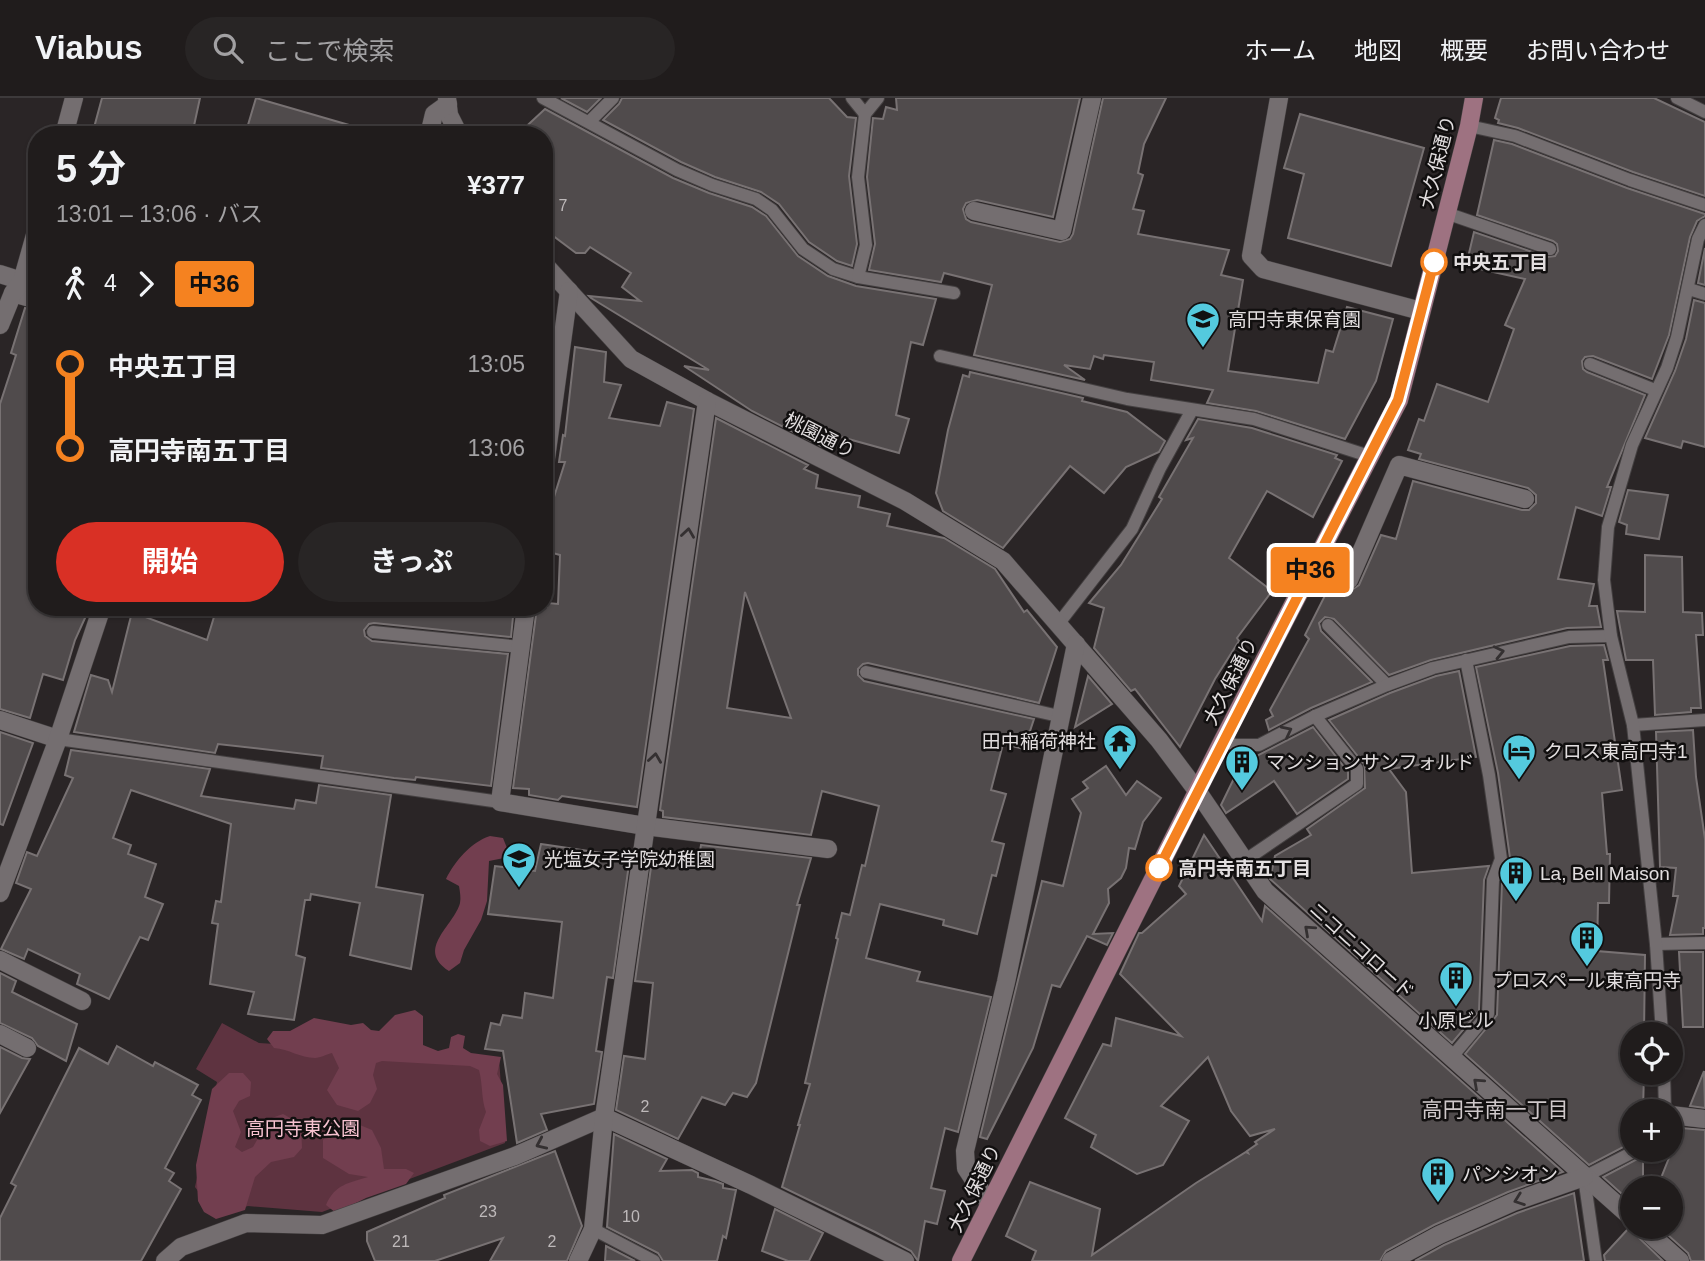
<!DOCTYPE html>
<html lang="ja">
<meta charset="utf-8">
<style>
body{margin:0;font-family:Helvetica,"Noto Sans JP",sans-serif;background:#282525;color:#f1f3f6;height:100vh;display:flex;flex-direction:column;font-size:26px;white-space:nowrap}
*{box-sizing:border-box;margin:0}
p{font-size:23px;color:#a2a1a3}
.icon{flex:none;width:38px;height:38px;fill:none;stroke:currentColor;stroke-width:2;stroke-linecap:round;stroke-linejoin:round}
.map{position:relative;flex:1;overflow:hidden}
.panel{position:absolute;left:28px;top:28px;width:525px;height:490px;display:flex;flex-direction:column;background:#201c1c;border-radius:28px;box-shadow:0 2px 5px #0004,0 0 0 2px #3d3a3b}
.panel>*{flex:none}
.badge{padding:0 14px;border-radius:5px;font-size:24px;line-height:46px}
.controls{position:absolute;left:1620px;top:924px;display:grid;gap:14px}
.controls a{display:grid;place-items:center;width:63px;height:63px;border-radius:50%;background:#201c1c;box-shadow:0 2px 5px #0004,0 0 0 2px #3d3a3b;font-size:35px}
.map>.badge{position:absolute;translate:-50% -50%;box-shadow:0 0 0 4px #fff}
.legs{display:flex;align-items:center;gap:10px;height:77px;padding:0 28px;font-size:23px}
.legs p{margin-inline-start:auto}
.summary{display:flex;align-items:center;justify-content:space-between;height:119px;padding:0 28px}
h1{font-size:38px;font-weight:700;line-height:52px}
.button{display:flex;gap:14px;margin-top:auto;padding:14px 28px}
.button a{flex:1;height:80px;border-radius:42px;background:#d93025;color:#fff;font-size:28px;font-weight:700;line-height:80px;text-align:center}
.button a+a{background:#282525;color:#f1f3f6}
ul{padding:0 28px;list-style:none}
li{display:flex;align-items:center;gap:24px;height:84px;font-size:26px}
li i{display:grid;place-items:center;width:10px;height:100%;margin:0 9px;background:currentColor}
li i::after{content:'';width:18px;height:18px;margin:-9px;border:5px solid;border-radius:50%;background:#201c1c}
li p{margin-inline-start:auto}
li:first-child i{background:linear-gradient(#0000 50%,currentColor 0)}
li:last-child i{background:linear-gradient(currentColor 50%,#0000 0)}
header{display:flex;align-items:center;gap:42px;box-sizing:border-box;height:98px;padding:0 35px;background:#201c1c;border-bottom:2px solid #3d3a3b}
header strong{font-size:33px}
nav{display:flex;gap:38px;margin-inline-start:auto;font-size:24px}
.search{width:490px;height:63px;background:#282525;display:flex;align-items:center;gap:18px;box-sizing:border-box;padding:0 24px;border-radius:38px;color:#a2a1a3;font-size:26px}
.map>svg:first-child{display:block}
</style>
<header>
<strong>Viabus</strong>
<div class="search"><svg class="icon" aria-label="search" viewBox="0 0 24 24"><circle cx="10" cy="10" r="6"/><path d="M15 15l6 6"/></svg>ここで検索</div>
<nav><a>ホーム</a><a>地図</a><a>概要</a><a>お問い合わせ</a></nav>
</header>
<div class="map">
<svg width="1705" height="1163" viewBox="0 0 1705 1163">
<rect width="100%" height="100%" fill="#2a2526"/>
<path fill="#5e3340" d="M222,925L259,945L499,960L505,1045L322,1114L248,1108L216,1118L195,1089L217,984L196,971Z"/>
<g fill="#723e4f">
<path d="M490,738L503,740L507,750L504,760L489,763L487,803L481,822L464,852L460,865L449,873C415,851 454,828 460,805C461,800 460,794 459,788L446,781C455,763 471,744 490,738Z"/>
<path d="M415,912L423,918V947L438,953L449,950L451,939L458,936L465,938L463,950L471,955L501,959L497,976L503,987L507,1043L490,1048L480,1043L479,1032L486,1014C481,1000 483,987 479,972L470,968L382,963L376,965L373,977L377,991L370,1005L358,1013L337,1007L327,992L339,970L332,955C327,956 320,960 315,960C300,960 289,951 274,950L267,941L273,933H290L314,920L351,927L363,925L371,932L379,933L395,917Z"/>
<path d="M229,975H243L251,984L250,998L239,1003L233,1013L241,1034L235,1049L242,1054L253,1049L269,1021L283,1016C299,1024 302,1031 302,1050L294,1059L271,1064L255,1079L245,1112L216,1121L204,1114L198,1103L196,1067L212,991Z"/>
<path d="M355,1025L372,1032L381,1050L384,1071H406L414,1075L406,1086L366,1100L336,1115L326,1107C335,1086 349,1085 368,1079L349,1076L323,1060V1042L330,1033Z"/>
</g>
<g fill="#504b4c" stroke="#787273" stroke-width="2" fill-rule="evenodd">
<path d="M102,0H200L192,37H92Z"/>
<path d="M256,0L363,31L362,37H245Z"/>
<path d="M561,0H601L587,14Z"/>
<path d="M622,0H829L847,19L856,20L849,78L857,146L852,168L837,163L809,144L779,106L761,94L715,79L681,64L603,22L619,6Z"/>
<path d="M896,0H1080L1053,119L977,102L966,105L963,111L966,121L971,124L1060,144L1070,141L1073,136L1103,0H1166L1144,46L1138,75L1143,77L1133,111L1144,113L1138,136L1229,152L1221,177L1243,182L1228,273L1318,285L1326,252L1333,254L1347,209L1393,221L1376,283L1345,341L1256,313L1207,305L1213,292L1151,282L1154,264L1104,257L1103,261L1094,258L1090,271L1064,267L1085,282L974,257L992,187L944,175L941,184L869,172L875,146L867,79L873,20L883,21L886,9L897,12Z"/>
<path d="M1501,0H1654L1705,24V98L1633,74L1518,30L1498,25L1499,22L1495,20Z"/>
<path d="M545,11L673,80L709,95L752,109L766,118L798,158L828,178L856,188L936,201L923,247L911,244L896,317L909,321L899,355L830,336L821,348L752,313L684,268L709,272L591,200L589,198L640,203L622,189L631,175L590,149L585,155H576L544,131V37H517Z"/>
<path d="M1300,16L1424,50L1391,168L1288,140L1304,76L1284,70Z"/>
<path d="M1494,42L1512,46L1627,90L1705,116V118L1697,123L1690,139L1669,237L1652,281L1593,258L1585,259L1582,263L1583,271L1587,274L1645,297L1607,389H1611L1602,418L1576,409L1558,481L1594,486L1589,508H1597L1601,529L1567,530L1431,562L1389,577L1334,521L1325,519L1319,525L1321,533L1372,584L1311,610L1269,632L1266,622L1273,618L1270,612L1309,541L1305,537L1348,452L1338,483L1340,489L1350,493L1359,487L1381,437L1396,441L1413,383L1522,412H1529L1536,405V397L1528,390L1419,361L1421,356L1408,352L1419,321L1424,323L1437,286L1488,304L1514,231L1505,227L1525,181L1466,168L1474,134L1547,159L1555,158L1558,153L1557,146L1553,143L1477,117Z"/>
<path d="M1705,150V187L1698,185Z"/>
<path d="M1694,202L1705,205V349L1683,343L1681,350L1645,340L1675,273L1686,241Z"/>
<path d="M25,210L37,213V509H90L75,542L63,582L43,576L30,620L0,611V306L16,257L11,255Z"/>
<path d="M575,249L606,254L604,284L621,287L609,320L660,328L667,304L694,311L637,709L562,698L558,702L529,697V691L513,690L537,509H547L548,505L558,506L560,457L549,454L550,430L554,399L565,364H559L563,337L565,338Z"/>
<path d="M970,274L1083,300L1082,303L1127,314L1165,343L1159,354L1126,369L1104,395L1070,368L1003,450L943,413L936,395L948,332L963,277L969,279Z"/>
<path d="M716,320L808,367L804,371L818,377L816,390L860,398L858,409L890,416L887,428L944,440L995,471L1024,514L1027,512L1057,549L1039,605L868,565L863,566L858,571V577L864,583L1034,621L1024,651L1003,646L991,692L1006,696L992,743L1004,746L996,778L992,777L977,836L943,827L944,822L880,806L866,860L920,874L917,883L991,899L958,1034L945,1030L931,1090L945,1093L937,1126L925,1123L918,1163L911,1153L875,1134L782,1089L800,1027H798L810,986L805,985L838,841L836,840L842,815L850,817L862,767L865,768L879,708L822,693L811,737L663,719V713L660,712ZM745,494L791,620L727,610Z"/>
<path d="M1198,321L1252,330L1337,357L1335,360L1342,363L1313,419L1267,393L1229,460L1272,493L1237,540L1239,543L1215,581L1180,649L1135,591L1131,593L1094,550L1104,510L1089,505L1121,467L1162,401L1159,399L1193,340L1186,342Z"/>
<path d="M1628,392L1668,397L1659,441L1626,436L1627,427L1619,424Z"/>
<path d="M1645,457L1682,459L1683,514L1702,515L1703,537H1696L1701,610H1691V614L1655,617L1653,562H1626L1617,513L1645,514Z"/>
<path d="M217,509H514L511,539L374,525L369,526L364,532L365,538L372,543L508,556L491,688L416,679L415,682L394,680L321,670L323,658L218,646L215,655L74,634L91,577L108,582L112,594L132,514L207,542Z"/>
<path d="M1604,547L1608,562H1603L1622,692L1602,695L1607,756H1610L1609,805H1598L1597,853L1645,857L1644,936H1633V975H1644L1643,1013H1633V1044L1589,1067L1465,956L1497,917L1502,784L1510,760L1498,675L1476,569L1570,548Z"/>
<path d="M1459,573L1476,659L1389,671L1406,694L1412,775L1489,768L1484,782L1479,913L1452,945L1270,781L1275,758L1311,737L1307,731L1365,690L1364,666L1329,622L1390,595L1436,578Z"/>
<path d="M1088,578L1112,606L1075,629Z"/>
<path d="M1313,629L1348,674V681L1297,716L1274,683L1226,715L1221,707L1241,666Z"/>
<path d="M1693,632L1696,679L1705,741V830H1703V836L1670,837L1678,798H1673L1676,770L1660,769L1656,634Z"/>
<path d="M0,634L33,645L3,727L0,726Z"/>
<path d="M71,652L210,671L201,698L294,711L296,702L316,705L319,687L391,697L376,789L423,797L411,871L350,857L360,805L311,796L310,802H305L296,857L305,860L294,922L248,916L254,894L210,886L218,826L212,825L216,803L221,804L231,726L131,692L113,740L131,747L128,756L156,766L145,799L163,806L148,842L140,839L109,901L77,886L80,876L28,851L24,861L1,851L31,791L16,785L27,754L37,758L73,680L65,677Z"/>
<path d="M1106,668L1126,697L1137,683L1161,700L1143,724L1135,751L1129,750L1126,770L1121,780L1108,791L1109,805L1093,836L1113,835L1107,847L1087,838L1060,889L1052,887L1033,950L987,1041L980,1039L1042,783L1063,788L1081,715L1072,701L1088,690L1083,684Z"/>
<path d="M1204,737L1262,823L1265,808L1563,1074L1508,1094L1434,1127L1386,1153L1380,1163H1032L1036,1153L1006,1138L1030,1084L1100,1111L1092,1157L1196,1085L1246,1054L1248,1055L1247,1053L1257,1046L1255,1044L1275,1031L1250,1038L1231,1013L1208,959L1161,1008L1189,1023L1163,1067L1137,1076L1091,1049L1096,1037L1065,1020L1103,946L1111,948L1116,920L1181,938L1120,876L1139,835H1142L1186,796L1179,788Z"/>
<path d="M541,746L630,759L613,880L607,879L596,953L602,954L594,1006L541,1016L547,1032L517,1045L503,953L485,951L491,925L500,927L503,917L522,920L525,895L553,900L562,824L488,816L495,768L535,773Z"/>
<path d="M701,747L811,760L797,807H800L756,985L747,999L733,995L725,1007L702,999L678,1041L616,1012L624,958L645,961L653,885L635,883L652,762L697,769Z"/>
<path d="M1679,854H1703V929H1683Z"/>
<path d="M0,875L16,883L12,894L77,926L66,963L38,948L32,940L0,925Z"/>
<path d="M117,948L153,968L155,964L198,987L192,997L201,1002L165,1070L174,1075L169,1083L181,1091L141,1163H0V1120L16,1088L11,1085L79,950L108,966Z"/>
<path d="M0,949L22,960L30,961L0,1015Z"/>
<path d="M1704,973L1705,1010L1690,1008Z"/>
<path d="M1681,1030L1705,1032V1163H1691L1688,1155L1659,1129H1671V1090H1657Z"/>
<path d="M614,1036L667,1061L660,1073L692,1072L698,1075V1079L715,1083L723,1086V1090L736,1092L726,1140L723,1138L717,1163H663L658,1155L607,1129Z"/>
<path d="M555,1053L582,1128L567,1163H490L503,1140L435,1163H375L367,1143V1134L445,1100L444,1097Z"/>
<path d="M1643,1058V1090H1633V1106L1603,1079Z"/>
<path d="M1574,1095L1584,1163H1415L1444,1147L1517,1115Z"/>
<path d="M775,1111L823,1135L809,1163H788L762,1153Z"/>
<path d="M1628,1131L1631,1132L1663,1163H1605L1604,1157Z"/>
<path d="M606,1148L635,1163H605Z"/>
</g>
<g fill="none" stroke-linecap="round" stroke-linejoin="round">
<g stroke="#444041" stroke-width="14">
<g id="service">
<path d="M543,0L677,72L712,87L756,101L772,112L803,151L833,171L858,179L954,195"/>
<path d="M852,0L865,16"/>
<path d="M1677,0L1705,14"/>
<path d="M589,24L613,0"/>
<path d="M1469,28L1515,38L1630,82L1705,107"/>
<path d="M1446,115L1550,151"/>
<path d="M858,179L866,147L858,79L865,16L878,0"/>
<path d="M1689,191L1705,196"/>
<path d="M940,258L1127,301L1254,321L1369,358"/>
<path d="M1590,266L1655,292"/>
<path d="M1059,525L1132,431L1160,370L1192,312"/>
<path d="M1328,527L1387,587"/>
<path d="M373,534L521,549"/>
<path d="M866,574L1063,619"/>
<path d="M1633,627L1705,622"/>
<path d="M58,641L500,704"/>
<path d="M1223,642L1235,647H1259L1315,618L1387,587L1433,570L1569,539L1611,538"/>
<path d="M1244,763L1357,686V671L1315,618"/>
<path d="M1656,846L1705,845"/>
<path d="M1662,936L1656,846L1633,627L1611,538L1604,482L1608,429L1632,347L1667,270L1677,239L1698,141L1705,127"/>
<path d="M1451,960L1488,916L1493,782L1501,761L1489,677L1466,562"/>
<path d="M1664,975L1665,1013"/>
<path d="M593,1131L654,1163"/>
<path d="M1596,1163L1584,1079L1637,1052"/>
</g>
</g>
<g stroke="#444041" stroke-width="19">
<g id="minor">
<path d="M447,0L449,17L459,37"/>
<path d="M1279,0L1251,158L1263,171L1421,213"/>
<path d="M64,37L74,0"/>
<path d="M429,37L434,16L448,6"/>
<path d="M974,113L1062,133L1092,0"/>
<path d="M544,166L631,261L707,303L905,403L1003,463L1159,642L1198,694L1265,793L1633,1121"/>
<path d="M0,176L22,183"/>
<path d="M13,195L37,202"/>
<path d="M0,227L13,195L22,183L37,130"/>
<path d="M544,375L569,193"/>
<path d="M1349,482L1399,367L1525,401"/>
<path d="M526,509L500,704L645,728L828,751"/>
<path d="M0,622L58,641"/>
<path d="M0,795L58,641L102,509"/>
<path d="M0,862L82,903"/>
<path d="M0,936L27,950"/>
<path d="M1671,1017L1705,1021"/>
<path d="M989,1105L966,1070L965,1053L1006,884L1076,546"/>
<path d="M1642,1129L1680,1163"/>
<path d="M165,1163L181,1149L246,1125L322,1127L515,1058L604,1019L751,1087L905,1163"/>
<path d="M578,1163L593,1131L604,1019L707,303"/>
<path d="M1391,1163L1439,1137L1513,1104L1584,1079"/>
</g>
</g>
<g stroke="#444041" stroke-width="19">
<path id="secondary" d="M961,1163L1223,642L1399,302L1469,28L1474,0"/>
</g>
<use href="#service" stroke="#746e70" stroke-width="12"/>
<use href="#minor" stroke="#746e70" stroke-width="18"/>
<use href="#secondary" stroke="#9e7281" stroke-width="18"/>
</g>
<defs><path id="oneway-chevron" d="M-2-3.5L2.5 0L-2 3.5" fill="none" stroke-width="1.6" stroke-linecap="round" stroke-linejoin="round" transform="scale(1.75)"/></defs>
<g stroke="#343031">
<use href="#oneway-chevron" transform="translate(688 435) rotate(-82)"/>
<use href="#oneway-chevron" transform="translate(1499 554) rotate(-13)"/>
<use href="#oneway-chevron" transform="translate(1287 633) rotate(-27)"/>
<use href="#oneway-chevron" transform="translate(655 660) rotate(-82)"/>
<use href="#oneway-chevron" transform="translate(1309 832) rotate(-138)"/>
<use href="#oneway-chevron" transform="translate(1478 985) rotate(-138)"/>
<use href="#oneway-chevron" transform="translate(541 1046) rotate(156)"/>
<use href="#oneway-chevron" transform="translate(1519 1102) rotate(160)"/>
</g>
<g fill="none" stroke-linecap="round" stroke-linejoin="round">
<g stroke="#fff" stroke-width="16">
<path id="line-1" d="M1159,770L1398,302L1434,164"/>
</g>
<use href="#line-1" stroke="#f58220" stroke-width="10"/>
</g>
<defs>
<g id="school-pin" transform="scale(1.75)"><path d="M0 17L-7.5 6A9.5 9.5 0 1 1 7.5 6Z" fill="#54cade" stroke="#110f0f"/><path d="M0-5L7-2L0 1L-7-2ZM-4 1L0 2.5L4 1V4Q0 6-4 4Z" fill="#111"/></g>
<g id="temple-pin" transform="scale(1.75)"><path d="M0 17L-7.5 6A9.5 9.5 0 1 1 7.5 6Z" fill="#54cade" stroke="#110f0f"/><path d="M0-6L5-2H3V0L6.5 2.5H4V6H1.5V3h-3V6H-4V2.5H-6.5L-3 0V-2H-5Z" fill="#111"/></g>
<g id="hotel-pin" transform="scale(1.75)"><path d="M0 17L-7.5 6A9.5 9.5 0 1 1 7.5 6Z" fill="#54cade" stroke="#110f0f"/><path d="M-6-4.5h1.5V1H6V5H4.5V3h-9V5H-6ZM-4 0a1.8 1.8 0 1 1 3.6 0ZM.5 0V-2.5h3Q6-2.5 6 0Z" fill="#111"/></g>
<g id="building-pin" transform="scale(1.75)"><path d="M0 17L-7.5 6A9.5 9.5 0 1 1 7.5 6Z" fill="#54cade" stroke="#110f0f"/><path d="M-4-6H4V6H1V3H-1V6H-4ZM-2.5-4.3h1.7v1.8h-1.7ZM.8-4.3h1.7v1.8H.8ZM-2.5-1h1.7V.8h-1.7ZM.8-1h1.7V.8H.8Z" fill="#111"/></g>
</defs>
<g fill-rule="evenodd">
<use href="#school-pin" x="1203" y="221"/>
<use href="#temple-pin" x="1120" y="643"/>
<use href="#hotel-pin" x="1519" y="653"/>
<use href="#building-pin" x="1242" y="664"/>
<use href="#school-pin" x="519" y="761"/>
<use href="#building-pin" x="1516" y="775"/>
<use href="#building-pin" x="1587" y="840"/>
<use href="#building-pin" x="1456" y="880"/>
<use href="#building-pin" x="1438" y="1076"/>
</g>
<g fill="#fff" stroke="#f58220" stroke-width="3.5">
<circle cx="1434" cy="164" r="12"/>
<circle cx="1159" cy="770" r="12"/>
</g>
<g text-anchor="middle" stroke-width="5" stroke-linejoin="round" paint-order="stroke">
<g font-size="16" fill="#beb9ba">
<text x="563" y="113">7</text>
<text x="645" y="1014">2</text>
<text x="488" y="1119">23</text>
<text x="631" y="1124">10</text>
<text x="401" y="1149">21</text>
<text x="552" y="1149">2</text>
</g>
<g font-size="19" fill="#e2dedf" stroke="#110f0f">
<text transform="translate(1437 64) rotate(-76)" y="7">大久保通り</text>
<text transform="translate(820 337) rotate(27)" y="7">桃園通り</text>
<text transform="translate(1230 583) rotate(-63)" y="7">大久保通り</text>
<text transform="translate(1362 852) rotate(42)" y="7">ニコニコロード</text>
<text transform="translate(974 1090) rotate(-64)" y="7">大久保通り</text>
</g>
<g font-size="19" font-weight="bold" fill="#e2dedf" stroke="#110f0f" text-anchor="start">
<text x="1453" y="171">中央五丁目</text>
<text x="1178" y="777">高円寺南五丁目</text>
</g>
<g font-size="19" fill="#e2dedf" stroke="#110f0f" text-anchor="start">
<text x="1228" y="228">高円寺東保育園</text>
<text x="1096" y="650" text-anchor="end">田中稲荷神社</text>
<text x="1544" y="660">クロス東高円寺1</text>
<text x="1266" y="671">マンションサンフォルド</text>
<text x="544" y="768">光塩女子学院幼稚園</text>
<text x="1540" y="782">La, Bell Maison</text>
<text x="1587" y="889" text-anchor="middle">プロスペール東高円寺</text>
<text x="1456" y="929" text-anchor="middle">小原ビル</text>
<text x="1462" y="1083">パンシオン</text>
</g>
<g font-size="19" fill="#f7c2d0" stroke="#110f0f">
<text x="303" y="1037">高円寺東公園</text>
</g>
<g font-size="21" fill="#cfc8ca" stroke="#110f0f">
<text x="1495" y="1019">高円寺南一丁目</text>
</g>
</g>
</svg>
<div class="controls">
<a><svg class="icon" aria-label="locate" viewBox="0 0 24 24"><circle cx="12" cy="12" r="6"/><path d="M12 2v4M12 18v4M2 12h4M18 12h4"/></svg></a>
<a>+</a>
<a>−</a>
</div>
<b class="badge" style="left:1310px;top:472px;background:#f58220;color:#111">中36</b>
<section class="panel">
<div class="summary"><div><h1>5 分</h1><p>13:01 – 13:06 · バス</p></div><b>¥377</b></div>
<div class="legs"><svg class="icon" aria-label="walk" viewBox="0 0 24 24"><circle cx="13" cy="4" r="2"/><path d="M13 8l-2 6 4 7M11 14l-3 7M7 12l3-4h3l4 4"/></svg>4<svg class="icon" aria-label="forward" viewBox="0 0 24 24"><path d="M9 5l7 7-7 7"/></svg><b class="badge" style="background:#f58220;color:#111">中36</b></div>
<ul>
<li><i style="color:#f58220"></i><b>中央五丁目</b><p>13:05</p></li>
<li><i style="color:#f58220"></i><b>高円寺南五丁目</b><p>13:06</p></li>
</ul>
<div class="button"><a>開始</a><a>きっぷ</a></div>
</section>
</div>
